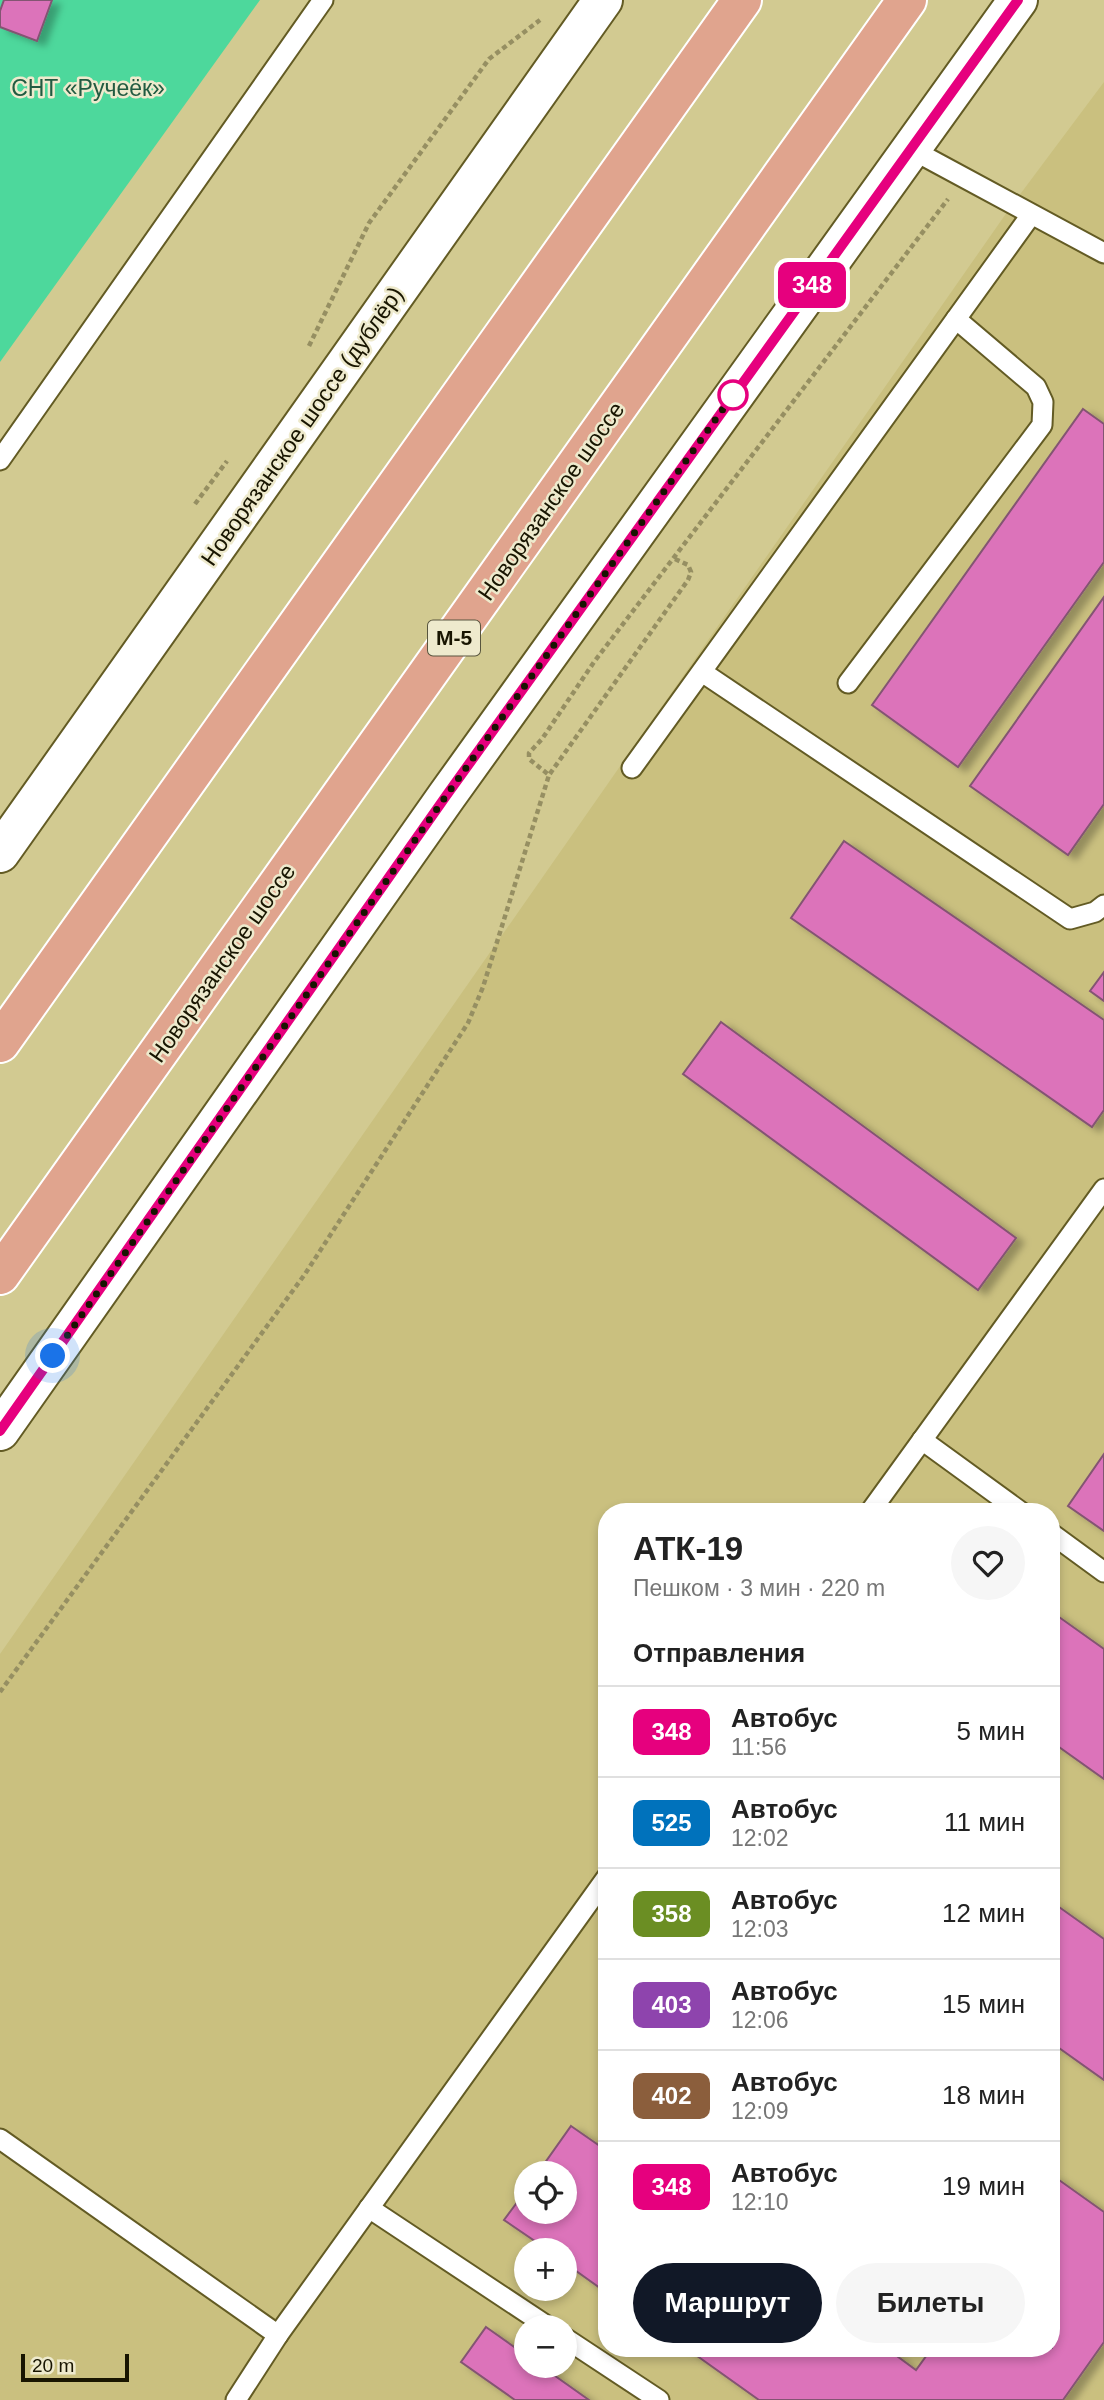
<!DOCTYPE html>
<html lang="ru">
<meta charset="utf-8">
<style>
body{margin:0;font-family:Arial,sans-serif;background:#f6f6f6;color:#222;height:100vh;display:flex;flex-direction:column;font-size:26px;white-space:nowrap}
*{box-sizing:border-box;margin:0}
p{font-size:23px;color:#767676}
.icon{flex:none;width:38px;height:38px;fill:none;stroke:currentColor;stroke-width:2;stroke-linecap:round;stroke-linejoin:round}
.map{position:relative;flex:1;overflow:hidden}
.details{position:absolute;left:598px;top:1503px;width:462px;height:854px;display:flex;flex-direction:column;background:#fff;border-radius:28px;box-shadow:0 4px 10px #0003}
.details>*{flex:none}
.badge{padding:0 14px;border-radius:10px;font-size:24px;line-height:46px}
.tools{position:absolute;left:514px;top:2161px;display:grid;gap:14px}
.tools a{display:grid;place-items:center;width:63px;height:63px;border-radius:50%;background:#fff;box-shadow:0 4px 10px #0003;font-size:35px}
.scale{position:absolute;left:21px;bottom:18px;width:108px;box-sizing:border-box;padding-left:7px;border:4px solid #181501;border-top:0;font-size:19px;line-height:24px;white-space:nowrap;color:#181501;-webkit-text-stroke:5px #eeeacd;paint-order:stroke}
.you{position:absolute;width:35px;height:35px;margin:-18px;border:5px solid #fff;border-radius:50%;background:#1a73e8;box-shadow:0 0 0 10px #1a73e833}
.map>.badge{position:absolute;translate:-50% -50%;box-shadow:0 0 0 4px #fff}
h2{padding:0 35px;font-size:26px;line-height:63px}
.round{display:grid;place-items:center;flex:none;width:74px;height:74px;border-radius:37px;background:#f6f6f6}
.headline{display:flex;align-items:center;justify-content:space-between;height:119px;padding:0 35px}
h1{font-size:33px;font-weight:700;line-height:52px}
.primary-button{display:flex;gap:14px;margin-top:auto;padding:14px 35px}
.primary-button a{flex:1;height:80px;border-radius:42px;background:#111827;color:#fff;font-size:28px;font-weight:700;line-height:80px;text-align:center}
.primary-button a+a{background:#f6f6f6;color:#222}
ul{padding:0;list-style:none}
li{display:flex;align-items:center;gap:21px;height:91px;padding:0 35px;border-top:2px solid #e0e0e0}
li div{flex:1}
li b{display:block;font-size:26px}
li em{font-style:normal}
li .badge{min-width:77px;font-weight:700;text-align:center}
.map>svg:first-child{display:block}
</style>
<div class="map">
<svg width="1104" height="2400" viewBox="0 0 1104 2400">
<defs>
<filter id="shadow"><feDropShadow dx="8" dy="4.5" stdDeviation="3.5" flood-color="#0004"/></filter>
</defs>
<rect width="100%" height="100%" fill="#d2ca91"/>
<path fill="#cac07f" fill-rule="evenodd" d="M1104,82V2400H0V1654L1012,205ZM607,1512H1052V2348H607ZM527,2174H565V2212H527ZM527,2250H565V2289H527ZM527,2328H565V2366H527Z"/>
<path fill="#4dd89c" d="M0,0H260L0,362Z"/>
<g fill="#dc73ba" stroke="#835472" stroke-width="2" filter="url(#shadow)">
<path d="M4,0H52L37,41L0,27V11Z"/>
<path d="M1083,409L1104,424V562L958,767L872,705Z"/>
<path d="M1104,597V804L1068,855L970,786Z"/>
<path d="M844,841L1104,1020V1110L1092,1127L791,918Z"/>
<path d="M1104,972V1001L1090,991Z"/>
<path d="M721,1022L1016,1238L978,1290L683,1074Z"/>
<path d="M1104,1454V1531L1068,1506Z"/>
<path d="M1052,1612L1104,1649V1779L1052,1742Z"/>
<path d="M1052,1902L1104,1939V2080L1052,2043Z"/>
<path d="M571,2126L607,2151V2293L565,2263V2250H548L504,2220L527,2189V2212H565V2174H537Z"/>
<path d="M1052,2175L1104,2212V2342L1063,2400H759L686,2348H886L916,2370L932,2348H1052Z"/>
<path d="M486,2327L527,2356V2366H541L589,2400H515L461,2362Z"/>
</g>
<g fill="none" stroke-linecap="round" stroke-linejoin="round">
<g stroke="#635b24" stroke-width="23">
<g id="service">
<path d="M909,148L1104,253"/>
<path d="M0,460L323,0"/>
<path d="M702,672L1070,919L1095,912L1104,905"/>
<path d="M848,683L1042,425L1043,402L1036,387L956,319"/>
<path d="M632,768L1031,215"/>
<path d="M922,1440L1021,1512"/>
<path d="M870,1512L1104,1189"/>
<path d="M1052,1534L1104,1572"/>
<path d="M0,2139L278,2335"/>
<path d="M369,2208L550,2328"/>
<path d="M565,2338L659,2400"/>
<path d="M236,2400L278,2335L607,1877"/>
</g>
</g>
<g stroke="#635b24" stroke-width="42">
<path id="minor" d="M0,853L603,0"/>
</g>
<g stroke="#635b24" stroke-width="42">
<path id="tertiary" d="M0,1431L446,797L1018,0"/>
</g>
<g stroke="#fff" stroke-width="42">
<g id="trunk">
<path d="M0,1043L742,0"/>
<path d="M0,1275L907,0"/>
</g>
</g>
<g stroke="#968f62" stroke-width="4.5" stroke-dasharray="5 3.5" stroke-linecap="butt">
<path d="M309,346L369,223L489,59L540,20"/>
<path d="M195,504L227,461"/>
<path d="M675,559L688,565L691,572L688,580L549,775L529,759V753L542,739L594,662L948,199"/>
<path d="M0,1692L305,1274L468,1023L483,987L549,775"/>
</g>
<use href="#service" stroke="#fff" stroke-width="19"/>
<use href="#minor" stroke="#fff" stroke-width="38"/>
<use href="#tertiary" stroke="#fff" stroke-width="38"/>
<use href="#trunk" stroke="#e0a48e" stroke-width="38"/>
</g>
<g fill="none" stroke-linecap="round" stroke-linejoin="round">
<g stroke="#fff" stroke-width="16">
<path id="line" d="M0,1431L446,796L1018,0"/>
</g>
<use href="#line" stroke="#e6007e" stroke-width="10"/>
<path stroke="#181501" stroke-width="7" stroke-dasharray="0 12.6" d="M53,1356L446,796L733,395"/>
</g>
<circle fill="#fff" stroke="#e6007e" stroke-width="3.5" cx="733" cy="395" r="14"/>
<g text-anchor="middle" stroke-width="5" stroke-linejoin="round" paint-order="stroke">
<rect fill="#eeeacd" stroke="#58553e" stroke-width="2" x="428" y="620.5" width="52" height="35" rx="5"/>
<g font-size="21" font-weight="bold" fill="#181501">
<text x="454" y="645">М-5</text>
</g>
<g font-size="23" fill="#215b41" stroke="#eeeacd">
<text x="88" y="96">СНТ «Ручеёк»</text>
</g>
<g font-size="23" fill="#181501" stroke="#eeeacd">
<text transform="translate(302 426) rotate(-55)" y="8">Новорязанское шоссе (дублёр)</text>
<text transform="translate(551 501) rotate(-55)" y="8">Новорязанское шоссе</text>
<text transform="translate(222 963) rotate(-55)" y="8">Новорязанское шоссе</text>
</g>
</g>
</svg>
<div class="tools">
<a><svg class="icon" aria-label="locate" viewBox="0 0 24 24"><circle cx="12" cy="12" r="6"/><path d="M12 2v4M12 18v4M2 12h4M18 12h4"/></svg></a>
<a>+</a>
<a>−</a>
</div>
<div class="scale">20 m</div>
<div class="you" style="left:53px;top:1356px"></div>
<b class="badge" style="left:812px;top:285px;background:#e6007e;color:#fff">348</b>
<section class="details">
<div class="headline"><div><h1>АТК-19</h1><p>Пешком · 3 мин · 220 m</p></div><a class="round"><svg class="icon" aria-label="heart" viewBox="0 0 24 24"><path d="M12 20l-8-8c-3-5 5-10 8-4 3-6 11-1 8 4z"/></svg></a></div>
<h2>Отправления</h2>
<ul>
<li><span class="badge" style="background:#e6007e;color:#fff">348</span><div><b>Автобус</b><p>11:56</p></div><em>5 мин</em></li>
<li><span class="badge" style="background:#0072bc;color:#fff">525</span><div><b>Автобус</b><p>12:02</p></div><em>11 мин</em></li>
<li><span class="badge" style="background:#6b8e23;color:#fff">358</span><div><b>Автобус</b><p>12:03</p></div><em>12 мин</em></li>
<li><span class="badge" style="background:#8e44ad;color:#fff">403</span><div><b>Автобус</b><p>12:06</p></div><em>15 мин</em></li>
<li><span class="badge" style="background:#8b5e3c;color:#fff">402</span><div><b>Автобус</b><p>12:09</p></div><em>18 мин</em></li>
<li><span class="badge" style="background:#e6007e;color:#fff">348</span><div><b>Автобус</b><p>12:10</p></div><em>19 мин</em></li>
</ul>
<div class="primary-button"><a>Маршрут</a><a>Билеты</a></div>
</section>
</div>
